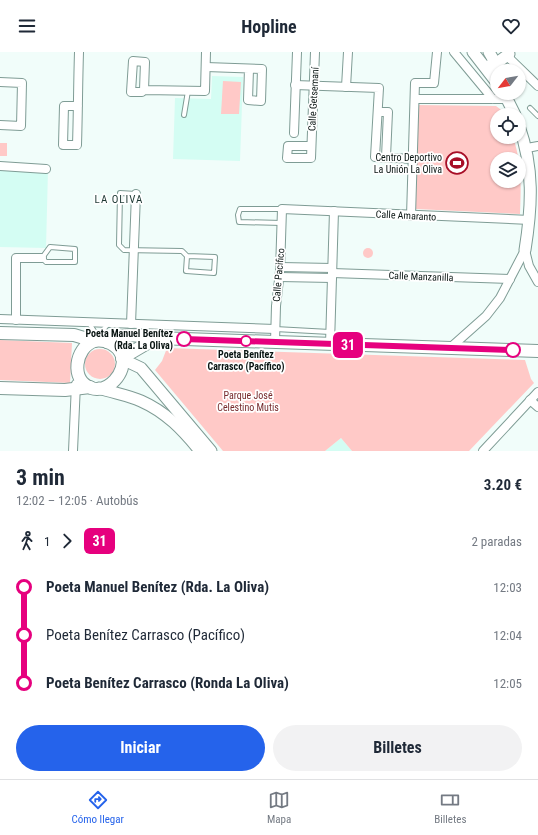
<!DOCTYPE html>
<html lang="es">
<meta charset="utf-8">
<style>
body{margin:0;font-family:"Roboto Condensed",sans-serif;background:#f2f2f3;color:#1f2937;height:100vh;display:flex;flex-direction:column;font-size:15px;white-space:nowrap}
*{box-sizing:border-box;margin:0}
p{font-size:13px;color:#747a83}
.icon{flex:none;width:22px;height:22px;fill:none;stroke:currentColor;stroke-width:2;stroke-linecap:round;stroke-linejoin:round}
.map{position:relative;height:399px;overflow:hidden}
.details{display:flex;flex-direction:column;background:#fff;flex:1}
.details>*{flex:none}
.badge{padding:0 8px;border-radius:6px;font-size:14px;line-height:26px}
.needle{width:26px;rotate:239deg}
.buttons{position:absolute;left:490px;top:12px;display:grid;gap:8px}
.buttons a{display:grid;place-items:center;width:36px;height:36px;border-radius:50%;background:#fff;box-shadow:0 1px 3px #0004;font-size:20px}
.map>.badge{position:absolute;translate:-50% -50%;box-shadow:0 0 0 2px #fff}
.legs{display:flex;align-items:center;gap:6px;height:44px;padding:0 16px;font-size:13px}
.legs p{margin-inline-start:auto}
.overview{display:flex;align-items:center;justify-content:space-between;height:68px;padding:0 16px}
h1{font-size:22px;font-weight:700;line-height:30px}
.button{display:flex;gap:8px;margin-top:auto;padding:8px 16px}
.button a{flex:1;height:46px;border-radius:24px;background:#2563eb;color:#fff;font-size:16px;font-weight:700;line-height:46px;text-align:center}
.button a+a{background:#f2f2f3;color:#1f2937}
ul{padding:0 16px;list-style:none}
li{display:flex;align-items:center;gap:14px;height:48px;font-size:15px}
li i{display:grid;place-items:center;width:6px;height:100%;margin:0 5px;background:currentColor}
li i::after{content:'';width:10px;height:10px;margin:-5px;border:3px solid;border-radius:50%;background:#fff}
li p{margin-inline-start:auto}
li:first-child i{background:linear-gradient(#0000 50%,currentColor 0)}
li:last-child i{background:linear-gradient(currentColor 50%,#0000 0)}
header{display:flex;justify-content:space-between;align-items:center;height:52px;padding:0 16px;background:#fff;font-size:18px;font-weight:700}
.dock{display:flex;justify-content:space-around;align-items:center;height:56px;border-top:1px solid #e0e1e3;background:#fff;font-size:11px;color:#747a83}
.dock a{display:grid;justify-items:center;gap:2px}
.dock .on{color:#2563eb}
.map>svg:first-child{display:block}
</style>
<header><svg class="icon" aria-label="menu" viewBox="0 0 24 24"><path d="M4 6h16M4 12h16M4 18h16"/></svg>Hopline<svg class="icon" aria-label="heart" viewBox="0 0 24 24"><path d="M12 20l-8-8c-3-5 5-10 8-4 3-6 11-1 8 4z"/></svg></header>
<div class="map">
<svg width="538" height="399" viewBox="0 0 538 399">
<rect width="100%" height="100%" fill="#f1fdfa"/>
<g fill="#d4fdf3">
<path d="M212,24L243,25L240,109L173,107L175,46L211,47Z"/>
<path d="M0,117L48,118L46,196L0,195Z"/>
<path d="M341,386L352,399H325Z"/>
</g>
<g fill="#ffc9c7" fill-rule="evenodd">
<path d="M223,29L241,30L239,62H221Z"/>
<path d="M417,53L496,54L504,60L505,63H497V85H513C522,112 521,133 520,162L416,157ZM497,107H519V129H497Z"/>
<rect x="0" y="91" width="7" height="13"/>
<circle cx="368" cy="201" r="5"/>
<path d="M0,288L72,291L70,331L0,328Z"/>
<path d="M167,296L525,308L531,327L534,331L469,399H352L341,386L325,399H223L155,318L162,309Z"/>
<circle cx="100" cy="312" r="15"/>
</g>
<g fill="none" stroke-linecap="round" stroke-linejoin="round">
<g stroke="#7f9c95" stroke-width="6">
<g id="lane">
<path d="M530,56L538,64"/>
<path d="M184,63L188,39"/>
<path d="M136,142L120,141L119,193L124,198L182,199L187,204L215,205L214,221L186,219L187,204"/>
<path d="M282,171L239,170L238,163L240,157H282"/>
<path d="M50,195L75,197V210H46L42,206Z"/>
<path d="M89,271L94,279L97,287"/>
<path d="M275,277L330,280"/>
<path d="M100,287L103,278L108,272"/>
</g>
</g>
<g stroke="#7f9c95" stroke-width="10">
<g id="street">
<path d="M454,0L493,47"/>
<path d="M508,5L538,34"/>
<path d="M206,15L262,17L261,49L248,48L249,17"/>
<path d="M0,30L22,31L21,74L0,73"/>
<path d="M295,33L379,36L375,105L413,107"/>
<path d="M346,35L348,0"/>
<path d="M144,38L145,10L133,9L131,40H142L144,38L205,39L206,0"/>
<path d="M415,47H507"/>
<path d="M78,54H64L63,93H77C78,62 78,31 79,0"/>
<path d="M378,60H388L386,105"/>
<path d="M294,81L297,0"/>
<path d="M311,94H288L287,106H311L315,0"/>
<path d="M527,96L538,94"/>
<path d="M0,114L46,117"/>
<path d="M411,164L415,31H434L437,0"/>
<path d="M525,198L529,214L538,230"/>
<path d="M281,215L332,216"/>
<path d="M332,221L510,227"/>
<path d="M280,225L332,226"/>
<path d="M0,267L275,277"/>
<path d="M16,268V206H42"/>
<path d="M131,272L136,142"/>
<path d="M275,290L276,254L280,219L282,157L530,168"/>
<path d="M330,292L334,159"/>
<path d="M450,296L486,264L500,246L525,198"/>
<path d="M530,348L538,355"/>
<path d="M73,399L76,332"/>
<path d="M483,399L538,340"/>
</g>
</g>
<g stroke="#7f9c95" stroke-width="13">
<g id="secondary">
<path d="M473,0L497,31"/>
<path d="M489,0L500,19"/>
<path d="M486,15L497,11L509,2"/>
<path d="M504,41L515,63"/>
<path d="M519,74C534,116 532,154 525,198"/>
<path d="M122,307L141,316L211,399"/>
<path d="M99,336C113,341 128,343 141,349C166,360 183,378 200,399"/>
</g>
</g>
<g stroke="#7f9c95" stroke-width="14">
<g id="primary">
<path d="M0,281L74,283L94,289"/>
<path d="M94,289C106,287 118,293 122,304C127,320 108,342 91,336C70,328 75,296 94,289Z"/>
<path d="M107,290C127,280 135,283 156,286L538,299"/>
<path d="M122,306L156,286"/>
<path d="M0,336L65,338L90,335"/>
</g>
</g>
<use href="#lane" stroke="#fff" stroke-width="4"/>
<use href="#street" stroke="#fff" stroke-width="8"/>
<use href="#secondary" stroke="#fff" stroke-width="11"/>
<use href="#primary" stroke="#fff" stroke-width="12"/>
</g>
<g fill="none" stroke-linecap="round" stroke-linejoin="round">
<g stroke="#fff" stroke-width="9">
<path id="line-1" d="M184,287L513,298"/>
</g>
<use href="#line-1" stroke="#e6007e" stroke-width="6"/>
</g>
<defs>
<g id="stadium-ring" transform="scale(1.15)"><circle r="9.5" fill="#fff" stroke="#a70e27" stroke-width="1.5"/><path d="M0-5a6.5 5 0 1 0 0 10a6.5 5 0 1 0 0-10ZM-3.5-1.8h7v3.6h-7Z" fill="#a70e27"/></g>
</defs>
<g fill-rule="evenodd">
<use href="#stadium-ring" x="457" y="111"/>
</g>
<g fill="#fff" stroke="#e6007e" stroke-width="2">
<circle cx="184" cy="287" r="7"/>
<circle cx="246" cy="289" r="5"/>
<circle cx="513" cy="298" r="7"/>
</g>
<g text-anchor="middle" stroke-width="3.5" stroke-linejoin="round" paint-order="stroke">
<g font-size="10" fill="#091412" stroke="#fff">
<text transform="translate(313 47) rotate(-87)" y="4">Calle Getsemaní</text>
<text transform="translate(406 163) rotate(3)" y="4">Calle Amaranto</text>
<text transform="translate(278 223) rotate(-85)" y="4">Calle Pacifico</text>
<text transform="translate(421 224) rotate(2)" y="4">Calle Manzanilla</text>
</g>
<g font-size="10" fill="#091412" stroke="#fff" text-anchor="end">
<text x="442" y="109">Centro Deportivo<tspan x="442" dy="12">La Unión La Oliva</tspan></text>
</g>
<g font-size="10" font-weight="bold" fill="#091412" stroke="#fff" text-anchor="end">
<text x="173" y="285">Poeta Manuel Benítez<tspan x="173" dy="12">(Rda. La Oliva)</tspan></text>
<text x="246" y="306" text-anchor="middle">Poeta Benítez<tspan x="246" dy="12">Carrasco (Pacífico)</tspan></text>
</g>
<g font-size="10" fill="#762b2d" stroke="#fff">
<text x="248" y="347">Parque José<tspan x="248" dy="12">Celestino Mutis</tspan></text>
</g>
<g font-size="11" letter-spacing="1" fill="#1d3732" stroke="#fff">
<text x="119" y="151">LA OLIVA</text>
</g>
</g>
</svg>
<div class="buttons">
<a><svg class="needle" viewBox="-14 -14 28 28"><path d="M0-13l5 13h-10z" fill="#e53935"/><path d="M0 13l5-13h-10z" fill="#747a83"/></svg></a>
<a><svg class="icon" aria-label="locate" viewBox="0 0 24 24"><circle cx="12" cy="12" r="6"/><path d="M12 2v4M12 18v4M2 12h4M18 12h4"/></svg></a>
<a><svg class="icon" aria-label="layers" viewBox="0 0 24 24"><path d="M12 4l9 5-9 5-9-5zM3 14l9 5 9-5"/></svg></a>
</div>
<b class="badge" style="left:348px;top:293px;background:#e6007e;color:#fff">31</b>
</div>
<section class="details">
<div class="overview"><div><h1>3 min</h1><p>12:02 – 12:05 · Autobús</p></div><b>3.20 €</b></div>
<div class="legs"><svg class="icon" aria-label="walk" viewBox="0 0 24 24"><circle cx="13" cy="4" r="2"/><path d="M13 8l-2 6 4 7M11 14l-3 7M7 12l3-4h3l4 4"/></svg>1<svg class="icon" aria-label="forward" viewBox="0 0 24 24"><path d="M9 5l7 7-7 7"/></svg><b class="badge" style="background:#e6007e;color:#fff">31</b><p>2 paradas</p></div>
<ul>
<li><i style="color:#e6007e"></i><b>Poeta Manuel Benítez (Rda. La Oliva)</b><p>12:03</p></li>
<li><i style="color:#e6007e"></i><span>Poeta Benítez Carrasco (Pacífico)</span><p>12:04</p></li>
<li><i style="color:#e6007e"></i><b>Poeta Benítez Carrasco (Ronda La Oliva)</b><p>12:05</p></li>
</ul>
<div class="button"><a>Iniciar</a><a>Billetes</a></div>
</section>
<nav class="dock">
<a class="on"><svg class="icon" aria-label="directions" viewBox="0 0 24 24"><path d="M12 3l9 9-9 9-9-9zM9 14v-3h6M13 9l2 2-2 2"/></svg>Cómo llegar</a>
<a><svg class="icon" aria-label="map" viewBox="0 0 24 24"><path d="M3 6l6-2 6 2 6-2v14l-6 2-6-2-6 2zM9 4v14M15 6v14"/></svg>Mapa</a>
<a><svg class="icon" aria-label="tickets" viewBox="0 0 24 24"><path d="M3 7h18v10H3zM15 7v10"/></svg>Billetes</a>
</nav>
